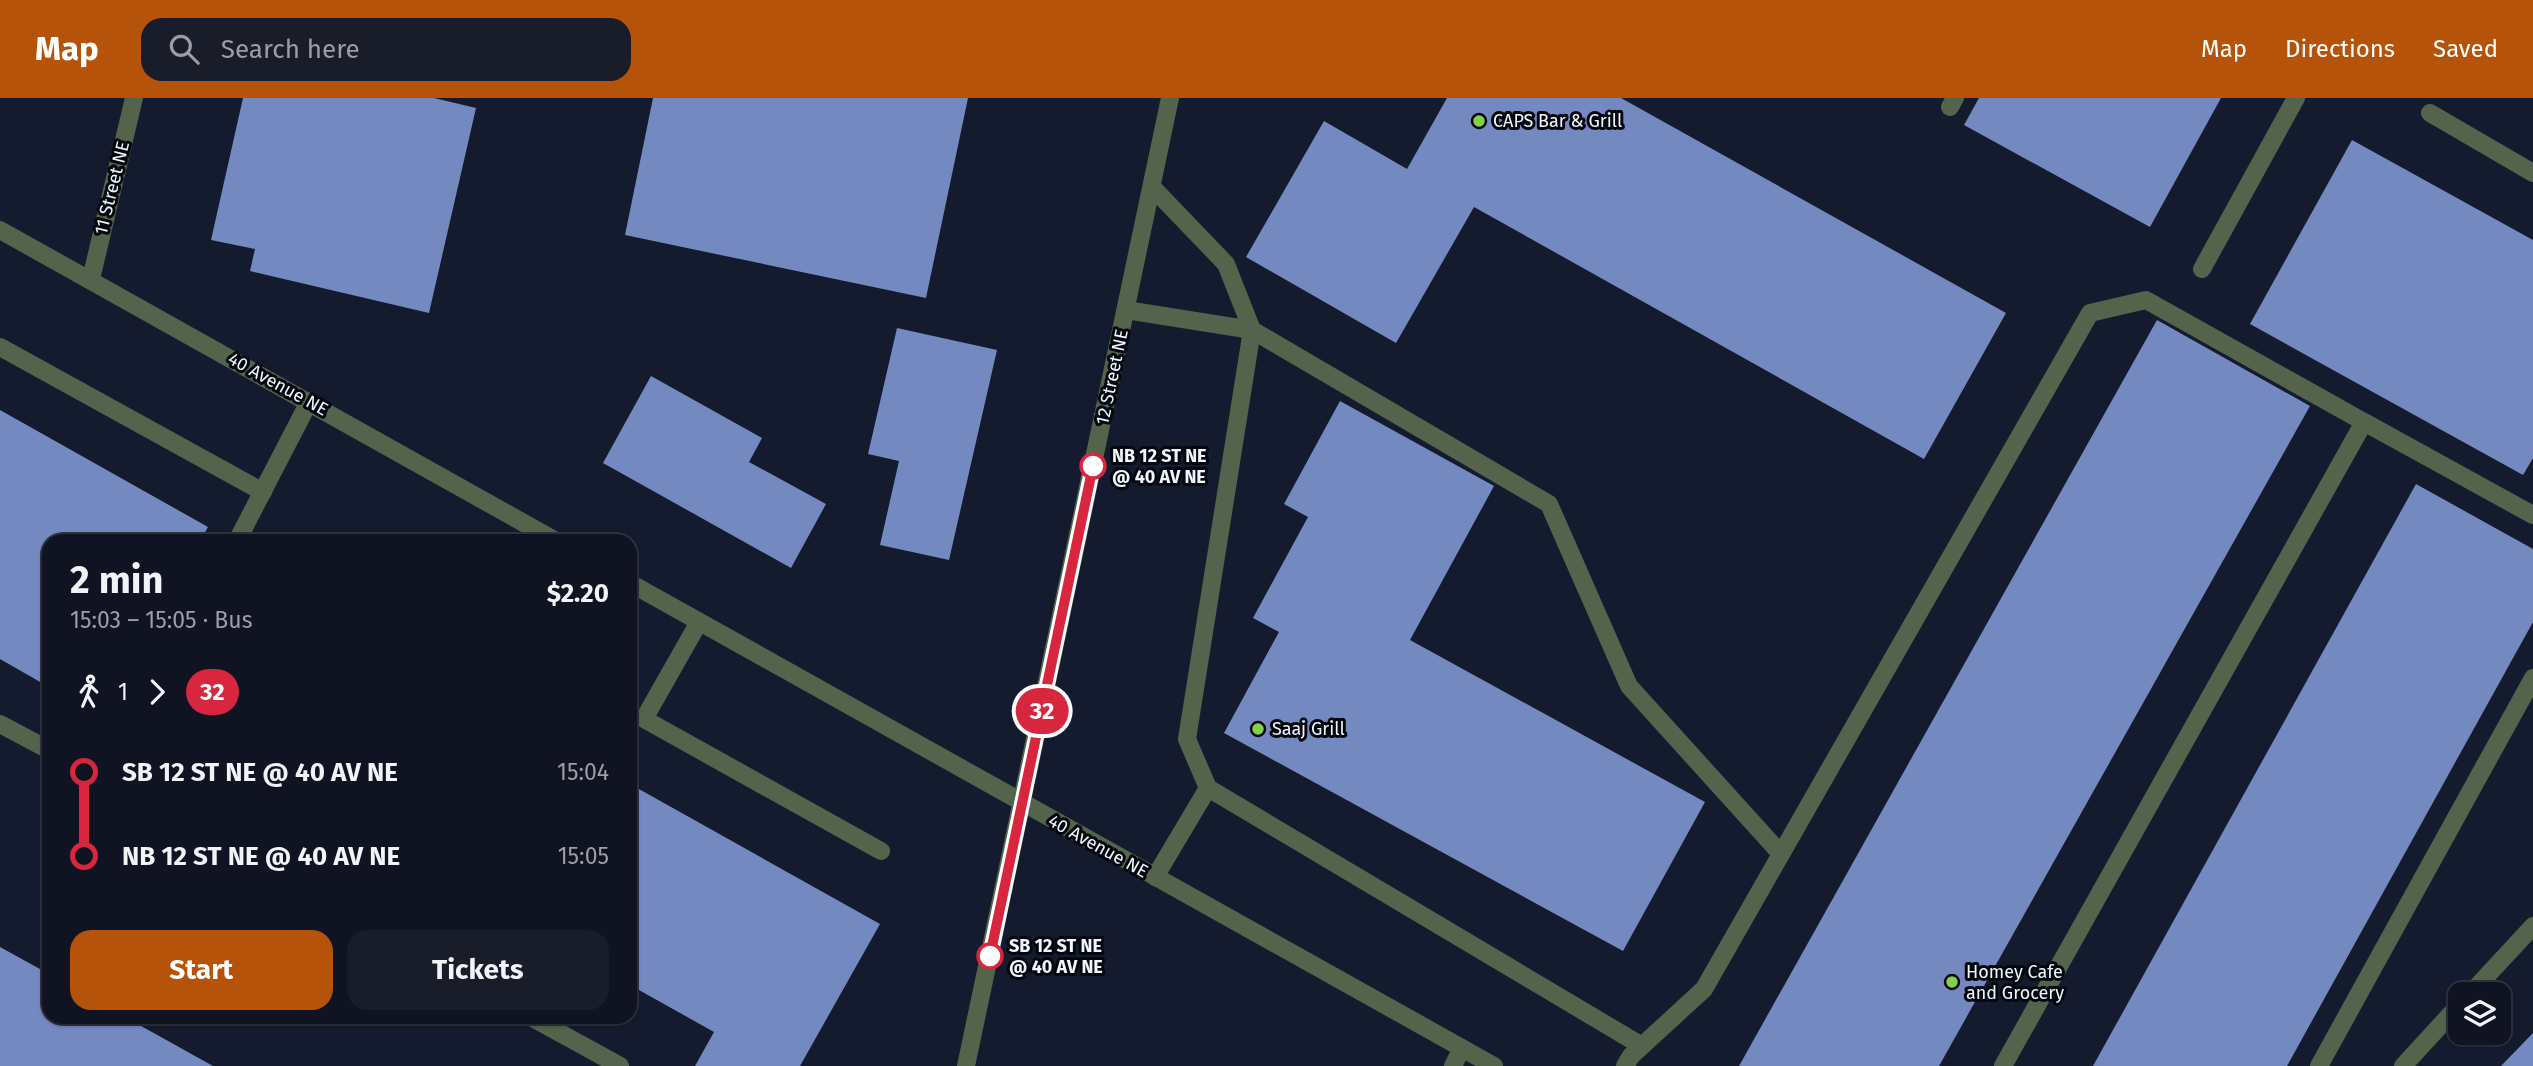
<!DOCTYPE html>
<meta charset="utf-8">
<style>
body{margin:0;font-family:"Fira Sans",sans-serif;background:#191d2a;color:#f1f3f6;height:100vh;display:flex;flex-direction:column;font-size:26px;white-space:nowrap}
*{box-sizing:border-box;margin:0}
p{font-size:23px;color:#9c9ea5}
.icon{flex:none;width:38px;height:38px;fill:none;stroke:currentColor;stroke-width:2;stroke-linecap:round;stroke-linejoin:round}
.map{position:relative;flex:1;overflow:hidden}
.drawer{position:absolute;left:42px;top:436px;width:595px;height:490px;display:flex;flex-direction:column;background:#101422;border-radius:21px;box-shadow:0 2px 5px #0004,0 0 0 2px #303340}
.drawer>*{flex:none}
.badge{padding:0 14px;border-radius:23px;font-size:24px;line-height:46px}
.controls{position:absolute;left:2448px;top:884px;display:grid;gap:14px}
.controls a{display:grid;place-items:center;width:63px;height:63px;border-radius:14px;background:#101422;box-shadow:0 2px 5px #0004,0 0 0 2px #303340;font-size:35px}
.map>.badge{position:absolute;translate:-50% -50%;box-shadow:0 0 0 4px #fff}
.legs{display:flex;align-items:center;gap:10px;height:77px;padding:0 28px;font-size:23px}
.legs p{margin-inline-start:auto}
.headline{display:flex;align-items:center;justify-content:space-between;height:119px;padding:0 28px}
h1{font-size:38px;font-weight:700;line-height:52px}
.action{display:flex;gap:14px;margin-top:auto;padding:14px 28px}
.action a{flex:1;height:80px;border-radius:21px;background:#b45309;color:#fff;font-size:28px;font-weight:700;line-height:80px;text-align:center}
.action a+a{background:#191d2a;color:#f1f3f6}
ul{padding:0 28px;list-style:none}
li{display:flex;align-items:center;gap:24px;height:84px;font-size:26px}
li i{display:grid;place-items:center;width:10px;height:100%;margin:0 9px;background:currentColor}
li i::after{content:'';width:18px;height:18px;margin:-9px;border:5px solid;border-radius:50%;background:#101422}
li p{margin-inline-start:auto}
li:first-child i{background:linear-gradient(#0000 50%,currentColor 0)}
li:last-child i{background:linear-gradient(currentColor 50%,#0000 0)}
header{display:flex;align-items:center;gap:42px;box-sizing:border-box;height:98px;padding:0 35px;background:#b45309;color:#fff}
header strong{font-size:33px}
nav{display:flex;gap:38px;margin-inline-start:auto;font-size:24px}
.search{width:490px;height:63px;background:#191d2a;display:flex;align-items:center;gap:18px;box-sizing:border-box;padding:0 24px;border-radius:21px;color:#9c9ea5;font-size:26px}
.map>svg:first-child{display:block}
</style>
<header>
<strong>Map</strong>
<div class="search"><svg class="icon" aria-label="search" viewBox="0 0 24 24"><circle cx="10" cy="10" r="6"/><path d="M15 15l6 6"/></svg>Search here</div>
<nav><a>Map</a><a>Directions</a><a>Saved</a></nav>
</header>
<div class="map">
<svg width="2533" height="968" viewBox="0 0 2533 968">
<rect width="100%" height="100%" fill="#151b2e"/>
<g fill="#7589c1">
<path d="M243,0H434L476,10L429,215L250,173L255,151L211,142Z"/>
<path d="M653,0H968L926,200L625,137Z"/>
<path d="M1447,0H1621L2006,215L1924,361L1474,109L1396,245L1246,159L1324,23L1407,71Z"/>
<path d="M1979,0H2221L2150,129L1964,27Z"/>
<path d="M2352,42L2533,142V360L2523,377L2250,226Z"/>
<path d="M2157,222L2310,308L1939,968H1739Z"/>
<path d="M897,230L997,252L949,462L880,447L899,363L868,356Z"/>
<path d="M651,278L762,340L749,364L826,406L791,470L603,365Z"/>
<path d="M1340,303L1494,388L1410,542L1705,704L1623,853L1224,635L1279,534L1253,520L1308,419L1284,406Z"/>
<path d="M0,312L208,429L200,443H49V589L0,561Z"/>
<path d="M2416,386L2533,451V524L2287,968H2093Z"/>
<path d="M630,686L880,826L800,968H695L714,934L630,887Z"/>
<path d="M0,849L49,876V919H125L213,968H0Z"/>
<path d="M2533,935V968H2501Z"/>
</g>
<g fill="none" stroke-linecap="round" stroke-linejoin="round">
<g stroke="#54634c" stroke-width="18">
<path d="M1950,9L1955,0"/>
<path d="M2430,15L2533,75"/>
<path d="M1152,89L1226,166L1252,232L1549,406L1629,588L1781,756"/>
<path d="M2202,171L2296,0"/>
<path d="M1126,212L1252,232L1187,641L1208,690"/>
<path d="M0,249L263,394"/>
<path d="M237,443L309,304"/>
<path d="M699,524L644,621L881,753"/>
<path d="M0,626L49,652"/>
<path d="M1155,779L1208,690L1642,948"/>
<path d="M2470,896L2533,828"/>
<path d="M531,919L620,968"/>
<path d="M1453,968L1462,950"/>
<path d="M1625,968L1631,958L1704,891L2090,215L2146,202L2364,324"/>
<path d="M2003,968L2364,324L2533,417"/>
<path d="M2319,968L2533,580"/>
<path d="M2403,968L2460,906"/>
</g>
<g stroke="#54634c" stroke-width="18">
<path d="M0,132L556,443"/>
<path d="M91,181L134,0"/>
<path d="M630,485L1494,968"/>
</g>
<path stroke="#54634c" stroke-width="18" d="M966,968L1170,0"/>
</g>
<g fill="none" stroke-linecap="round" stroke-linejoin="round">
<g stroke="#fff" stroke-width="16">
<path id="line-1" d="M990,858L1093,368"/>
</g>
<use href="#line-1" stroke="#d7263d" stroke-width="10"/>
</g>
<g fill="#81d050" stroke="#04070e" stroke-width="2.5">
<circle cx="1479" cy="23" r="7"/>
<circle cx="1258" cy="631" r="7"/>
<circle cx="1952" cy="884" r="7"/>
</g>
<g fill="#fff" stroke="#d7263d" stroke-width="3.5">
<circle cx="1093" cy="368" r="12"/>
<circle cx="990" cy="858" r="12"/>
</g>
<g text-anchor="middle" stroke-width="6" stroke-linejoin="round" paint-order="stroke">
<g font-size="18" fill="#f1f5fd" stroke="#04070e" text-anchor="start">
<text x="1493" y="29">CAPS Bar &amp; Grill</text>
<text x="1272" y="637">Saaj Grill</text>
<text x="1966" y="880">Homey Cafe<tspan x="1966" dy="21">and Grocery</tspan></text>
</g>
<g font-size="18" fill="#f1f5fd" stroke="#04070e">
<text transform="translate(112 90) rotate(-76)" y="6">11 Street NE</text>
<text transform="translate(1112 279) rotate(-78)" y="6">12 Street NE</text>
<text transform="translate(278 286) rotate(29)" y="6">40 Avenue NE</text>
<text transform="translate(1098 748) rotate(29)" y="6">40 Avenue NE</text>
</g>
<g font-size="18" font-weight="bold" fill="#f1f5fd" stroke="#04070e" text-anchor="start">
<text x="1112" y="364">NB 12 ST NE<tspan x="1112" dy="21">@ 40 AV NE</tspan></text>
<text x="1009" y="854">SB 12 ST NE<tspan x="1009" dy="21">@ 40 AV NE</tspan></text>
</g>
</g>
</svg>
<div class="controls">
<a><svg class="icon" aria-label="layers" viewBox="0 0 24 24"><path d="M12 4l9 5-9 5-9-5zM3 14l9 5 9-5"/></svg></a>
</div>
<b class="badge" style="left:1042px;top:613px;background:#d7263d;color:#fff">32</b>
<section class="drawer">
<div class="headline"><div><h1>2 min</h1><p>15:03 – 15:05 · Bus</p></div><b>$2.20</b></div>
<div class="legs"><svg class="icon" aria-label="walk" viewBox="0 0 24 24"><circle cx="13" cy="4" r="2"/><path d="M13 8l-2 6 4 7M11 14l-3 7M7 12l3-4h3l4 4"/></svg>1<svg class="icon" aria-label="forward" viewBox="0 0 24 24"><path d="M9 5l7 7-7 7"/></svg><b class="badge" style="background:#d7263d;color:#fff">32</b></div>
<ul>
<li><i style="color:#d7263d"></i><b>SB 12 ST NE @ 40 AV NE</b><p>15:04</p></li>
<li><i style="color:#d7263d"></i><b>NB 12 ST NE @ 40 AV NE</b><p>15:05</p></li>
</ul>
<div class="action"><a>Start</a><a>Tickets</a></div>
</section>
</div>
